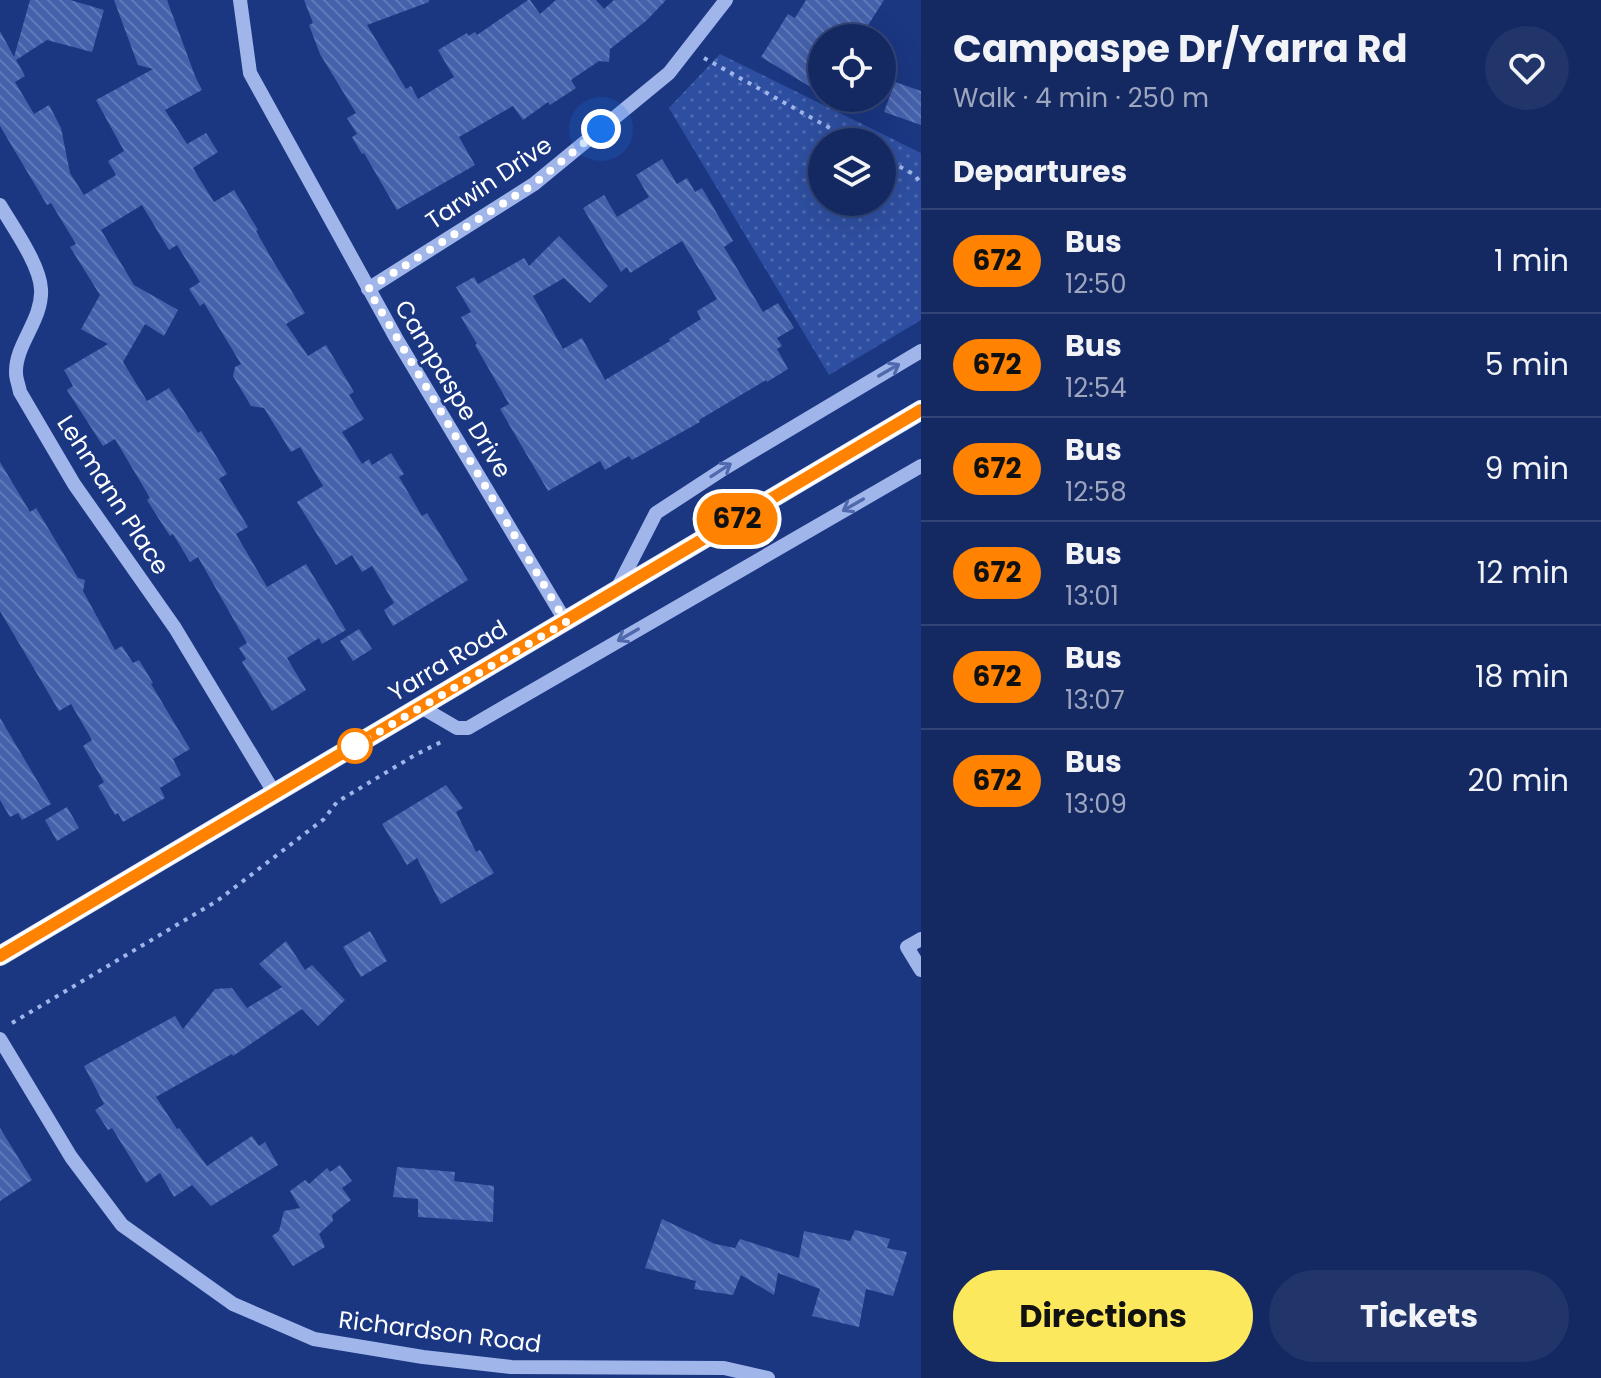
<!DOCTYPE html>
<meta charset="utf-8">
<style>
body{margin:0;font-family:Poppins,sans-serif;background:#21356b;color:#f1f3f6;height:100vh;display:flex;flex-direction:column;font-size:30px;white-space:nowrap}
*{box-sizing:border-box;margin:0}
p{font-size:26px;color:#9da6be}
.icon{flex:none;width:44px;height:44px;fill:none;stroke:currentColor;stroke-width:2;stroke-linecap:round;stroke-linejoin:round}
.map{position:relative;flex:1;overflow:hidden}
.sheet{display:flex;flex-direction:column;background:#142962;width:680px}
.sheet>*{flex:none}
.badge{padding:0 16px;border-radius:26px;font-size:28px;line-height:52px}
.controls{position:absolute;left:808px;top:24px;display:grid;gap:16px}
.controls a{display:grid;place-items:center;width:88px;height:88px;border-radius:50%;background:#142962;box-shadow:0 8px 32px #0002,0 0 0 2px #334577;font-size:40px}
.you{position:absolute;width:40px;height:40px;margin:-20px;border:6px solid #fff;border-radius:50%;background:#1a73e8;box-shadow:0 0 0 12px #1a73e833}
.map>.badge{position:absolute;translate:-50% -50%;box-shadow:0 0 0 4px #fff}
h2{padding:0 32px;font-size:30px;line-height:72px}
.round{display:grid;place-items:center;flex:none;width:84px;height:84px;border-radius:42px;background:#21356b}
.headline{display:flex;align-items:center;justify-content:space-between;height:136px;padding:0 32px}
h1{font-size:38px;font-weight:700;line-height:60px}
.button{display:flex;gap:16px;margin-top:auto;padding:16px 32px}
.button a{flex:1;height:92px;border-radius:48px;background:#fce85d;color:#111;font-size:32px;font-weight:700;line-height:92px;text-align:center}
.button a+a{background:#21356b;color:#f1f3f6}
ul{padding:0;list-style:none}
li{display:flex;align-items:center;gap:24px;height:104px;padding:0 32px;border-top:2px solid #334577}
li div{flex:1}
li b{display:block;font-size:30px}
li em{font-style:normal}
li .badge{min-width:88px;font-weight:700;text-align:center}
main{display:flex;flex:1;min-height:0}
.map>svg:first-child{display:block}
</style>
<main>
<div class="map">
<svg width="921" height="1378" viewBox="0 0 921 1378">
<defs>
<pattern id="park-dots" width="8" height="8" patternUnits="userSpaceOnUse" patternTransform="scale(2)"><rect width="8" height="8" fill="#2e4fa1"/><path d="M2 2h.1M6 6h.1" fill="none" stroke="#4d69af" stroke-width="1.8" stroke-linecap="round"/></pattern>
<pattern id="building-back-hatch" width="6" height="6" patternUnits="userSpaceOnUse" patternTransform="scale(2)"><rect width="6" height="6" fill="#4461ac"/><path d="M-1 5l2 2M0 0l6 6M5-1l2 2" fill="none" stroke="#6079b8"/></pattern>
</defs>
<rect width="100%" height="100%" fill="#1b3782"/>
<path fill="url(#park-dots)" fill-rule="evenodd" d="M720,54L921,153V320L829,375L669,108ZM822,142H882V202H822Z"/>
<g fill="url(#building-back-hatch)">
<path d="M30,0H70L104,10L92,52L47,40L16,60L25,76L15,82L34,114L49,105L61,128L70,173L84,195L116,175L108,161L124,151L96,100L153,69L138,65L114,0H167L195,76L202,90L165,110L187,144L206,133L218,152L193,168L214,202L234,190L258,230L256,231L273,261L305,313L286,324L308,356L326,345L354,392L349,395L364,419L342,432L362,464L369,459L372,465L391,453L404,474L399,477L422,516L427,513L468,580L393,626L384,610L394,603L372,566L362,572L352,555L336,565L297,502L323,486L300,447L291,452L264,408L251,406L233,376L235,367L241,364L204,303L200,306L189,289L200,282L177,245L169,250L142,205L101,230L134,285L178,310L164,336L145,324L123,362L147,401L169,388L198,433L201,431L227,474L219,479L248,527L236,534L267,587L306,564L346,630L322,644L319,638L287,658L306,690L272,711L242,662L246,659L239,648L247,643L198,557L190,562L173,534L170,536L157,516L147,500L150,498L115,439L103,446L67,390L73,386L64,370L108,344L81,329L100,295L70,247L76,244L51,203L47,205L0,126V31L14,57Z"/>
<path d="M304,0H429V2L367,25L406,89L411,86L418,99L454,77L438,50L467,33L468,36L475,32L477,35L528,0H530L540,14L556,0H596L604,9L614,0H666L646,21L610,49L609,62L599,61L571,80L576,88L550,105L548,102L523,120L513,106L459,137L475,165L397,210L364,153L362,154L352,137L357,134L347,118L356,113L320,54L309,25L313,23Z"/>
<path d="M806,0H884L860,38H822V94L761,57L788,14L795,18Z"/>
<path d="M895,82L921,91V125L884,112Z"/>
<path d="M662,159L677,184L687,178L695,192L702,188L733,241L724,247L763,312L778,303L794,328L777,338L782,346L777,349L788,369L767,382L766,380L699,420L700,422L632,460L629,456L605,470L600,461L548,491L500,409L509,404L475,345L477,344L461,317L471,312L456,287L474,277L478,284L524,258L529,266L559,236L608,286L590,303L564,278L533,296L563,349L582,338L605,380L670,341L669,339L701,319L697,311L717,299L682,241L630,273L627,267L621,272L583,208L604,195L617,217L649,197L636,175Z"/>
<path d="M0,462L30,512L36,508L78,578L85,580L83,591L115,650L122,646L133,663L139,660L153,683L151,684L190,749L173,759L181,775L160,788L165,798L123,822L118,813L115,815L98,786L104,782L83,746L92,740L71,704L59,711L0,611Z"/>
<path d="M359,629L372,649L353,661L340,641Z"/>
<path d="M0,718L51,804L22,820L18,813L10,817L0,800Z"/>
<path d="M446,785L463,808L456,812L476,852L480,850L494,873L441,904L417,858L407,865L382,824Z"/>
<path d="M67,807L79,828L57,841L45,820Z"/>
<path d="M370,931L387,961L361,977L343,947Z"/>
<path d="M286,941L305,970L312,965L345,1000L318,1026L302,1009L233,1056L232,1054L156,1097L177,1129L179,1128L207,1166L252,1136L259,1146L265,1142L278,1165L211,1206L192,1185L174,1197L160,1173L146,1183L112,1128L108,1130L95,1110L104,1104L84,1066L175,1016L183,1029L215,989L232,988L247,1008L282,987L259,964Z"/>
<path d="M0,1128L32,1180L0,1201Z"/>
<path d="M340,1165L352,1181L342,1188L351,1200L332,1215L333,1221L319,1234L325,1247L293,1266L272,1236L279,1231L284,1211L300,1208L290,1191L305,1180L309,1184L327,1168L330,1172Z"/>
<path d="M397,1167L455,1172L454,1181L494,1186L493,1222L418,1217V1199L393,1197Z"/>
<path d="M662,1219L715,1244L735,1248L740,1239L799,1258L804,1231L850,1241L855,1230L890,1239L887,1248L907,1252L893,1296L866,1289L859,1327L812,1316L820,1289L778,1273L774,1295L741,1275L733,1295L694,1289L696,1281L645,1268Z"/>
</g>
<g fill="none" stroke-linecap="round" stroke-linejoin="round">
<g stroke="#a0b5ea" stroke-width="4" stroke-dasharray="4 6" stroke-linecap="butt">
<path d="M704,58L855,142"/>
<path d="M882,157L915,175L921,184"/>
<path d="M12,1023L217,901L324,819L337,802L415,755L441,742"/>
</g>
<g stroke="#a0b5ea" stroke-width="14">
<path d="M240,0L250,73L396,338L566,622"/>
<path d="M0,205C13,227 40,265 41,289C43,320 15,344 16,373C16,379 19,386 20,392L74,484L175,628L275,794"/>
<path d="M368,289L534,184L669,73L726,0"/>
<path d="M616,591L656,513L725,468L921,351"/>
<path d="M421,707L457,728H468L921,466"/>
<path d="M921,939L907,947L921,970"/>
<path d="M0,1039L71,1157L122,1225L233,1304L314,1339L423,1357L511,1367L724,1368L768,1378"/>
</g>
<path stroke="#e4eafe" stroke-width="20" d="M0,956L921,410"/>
</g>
<defs><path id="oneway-shaft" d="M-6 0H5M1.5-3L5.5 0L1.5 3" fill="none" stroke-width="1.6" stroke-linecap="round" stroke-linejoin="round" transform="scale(2)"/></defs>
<g stroke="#5069ac">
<use href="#oneway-shaft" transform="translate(889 370) rotate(-30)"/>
<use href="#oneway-shaft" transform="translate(721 470) rotate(-33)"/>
<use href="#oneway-shaft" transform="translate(853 505) rotate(150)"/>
<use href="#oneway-shaft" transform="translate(628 635) rotate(150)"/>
</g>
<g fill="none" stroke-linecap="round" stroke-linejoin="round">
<g stroke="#fff" stroke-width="18">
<path id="line" d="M0,956L921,410"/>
</g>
<use href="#line" stroke="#ff8200" stroke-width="12"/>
<path stroke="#fff" stroke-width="8" stroke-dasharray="0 14.4" d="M355,746L566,622L368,289L534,184L601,129"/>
</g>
<circle fill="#fff" stroke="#ff8200" stroke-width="4" cx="355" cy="746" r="16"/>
<g text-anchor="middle" stroke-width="6" stroke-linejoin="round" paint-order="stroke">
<g font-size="24" fill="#fff" stroke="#1b3782">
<text transform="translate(489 183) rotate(-34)" y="8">Tarwin Drive</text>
<text transform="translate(453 389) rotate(59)" y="8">Campaspe Drive</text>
<text transform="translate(113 495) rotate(57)" y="8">Lehmann Place</text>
<text transform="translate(448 661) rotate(-31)" y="8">Yarra Road</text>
<text transform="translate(440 1332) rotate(7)" y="8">Richardson Road</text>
</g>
</g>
</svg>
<div class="controls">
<a><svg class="icon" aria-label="locate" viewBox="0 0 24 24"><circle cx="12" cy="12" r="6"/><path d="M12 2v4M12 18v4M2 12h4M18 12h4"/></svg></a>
<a><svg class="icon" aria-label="layers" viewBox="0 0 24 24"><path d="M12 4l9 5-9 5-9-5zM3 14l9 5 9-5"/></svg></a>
</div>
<div class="you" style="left:601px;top:129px"></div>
<b class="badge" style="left:737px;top:519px;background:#ff8200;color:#111">672</b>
</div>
<section class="sheet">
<div class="headline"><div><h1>Campaspe Dr/Yarra Rd</h1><p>Walk · 4 min · 250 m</p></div><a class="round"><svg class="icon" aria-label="heart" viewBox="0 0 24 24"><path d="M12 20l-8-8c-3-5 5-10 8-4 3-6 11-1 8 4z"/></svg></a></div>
<h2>Departures</h2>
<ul>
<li><span class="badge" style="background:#ff8200;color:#111">672</span><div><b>Bus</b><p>12:50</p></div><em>1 min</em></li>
<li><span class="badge" style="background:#ff8200;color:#111">672</span><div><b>Bus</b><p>12:54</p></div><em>5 min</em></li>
<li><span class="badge" style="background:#ff8200;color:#111">672</span><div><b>Bus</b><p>12:58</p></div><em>9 min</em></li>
<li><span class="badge" style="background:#ff8200;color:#111">672</span><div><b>Bus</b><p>13:01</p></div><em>12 min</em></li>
<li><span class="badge" style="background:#ff8200;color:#111">672</span><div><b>Bus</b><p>13:07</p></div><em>18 min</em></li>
<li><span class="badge" style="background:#ff8200;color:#111">672</span><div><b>Bus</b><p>13:09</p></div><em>20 min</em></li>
</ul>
<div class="button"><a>Directions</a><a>Tickets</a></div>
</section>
</main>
